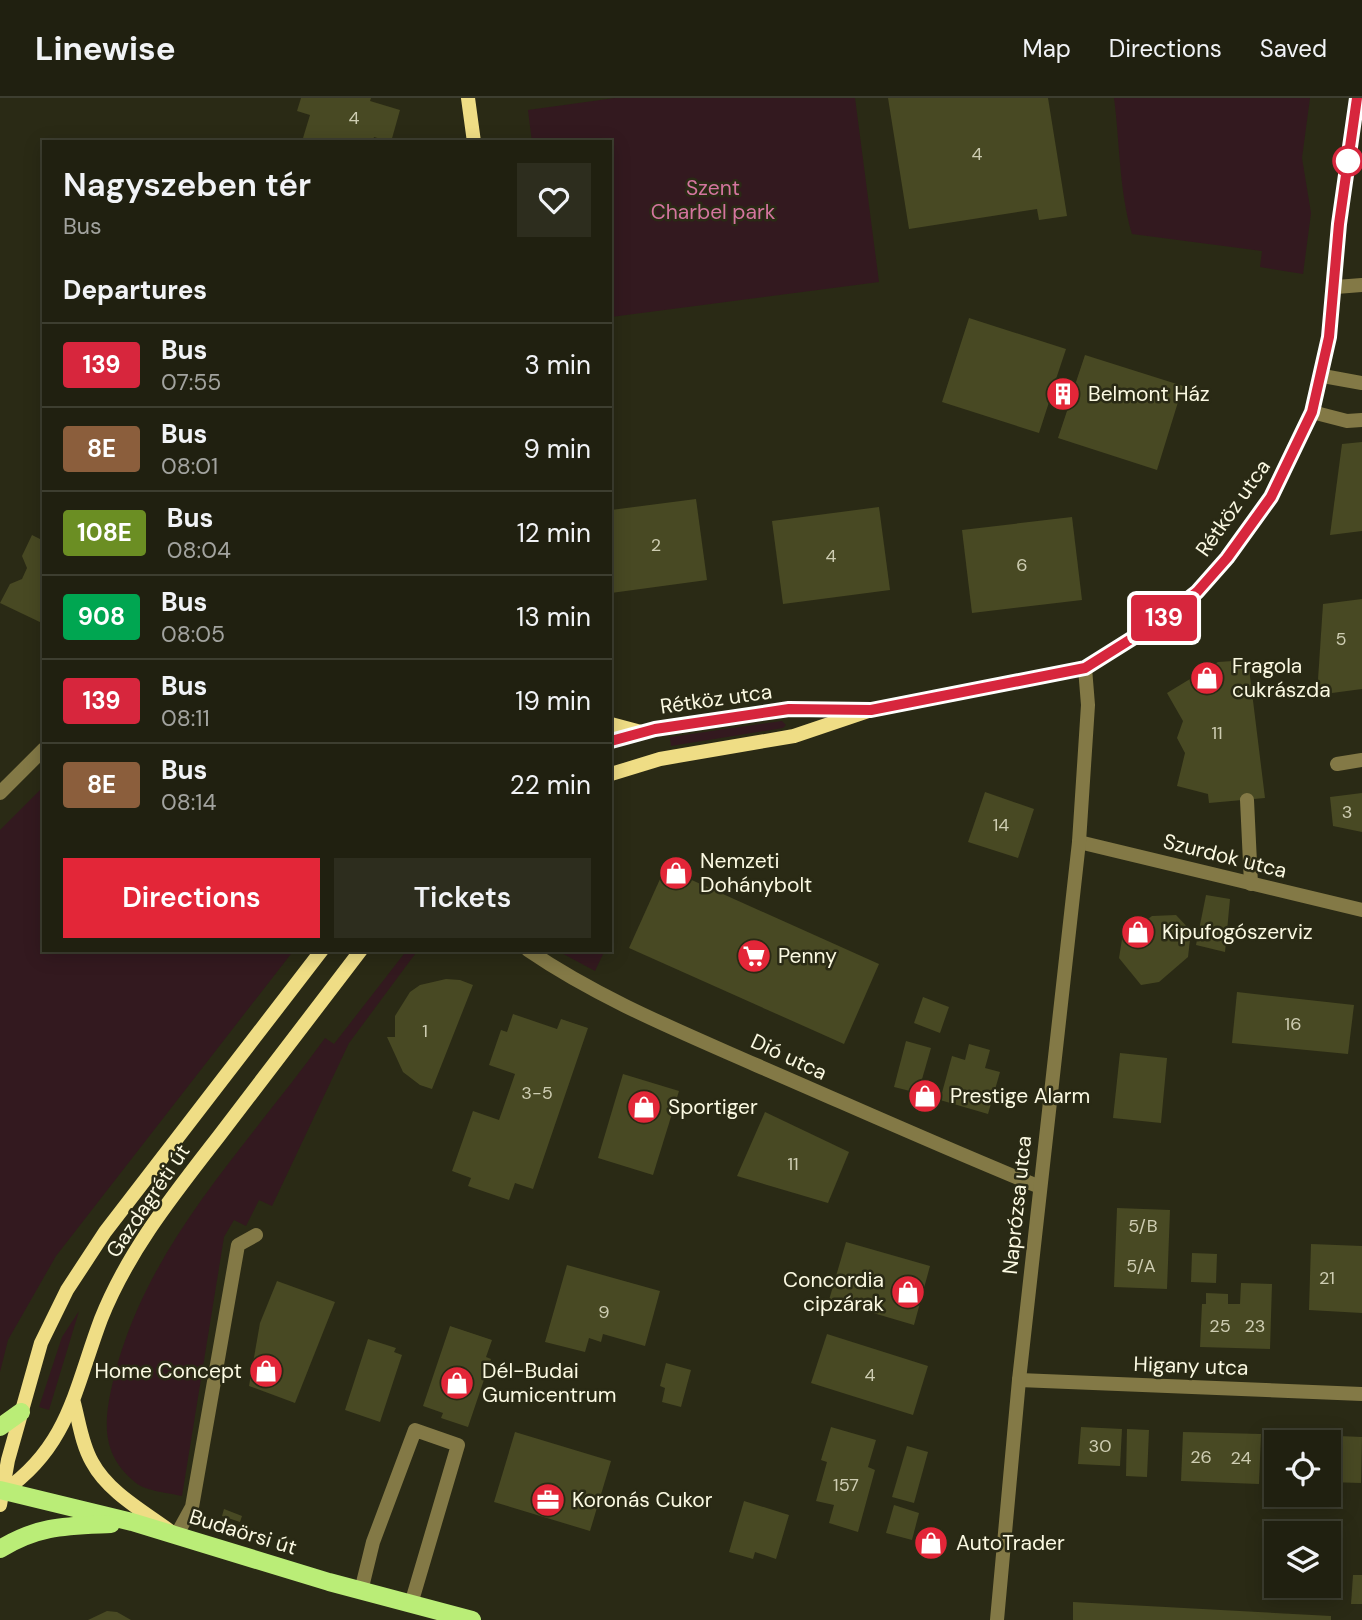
<!DOCTYPE html>
<meta charset="utf-8">
<style>
body{margin:0;font-family:"DM Sans",sans-serif;background:#2d2d1e;color:#f1f3f6;height:100vh;display:flex;flex-direction:column;font-size:26px;white-space:nowrap}
*{box-sizing:border-box;margin:0}
p{font-size:23px;color:#a2a39f}
.icon{flex:none;width:38px;height:38px;fill:none;stroke:currentColor;stroke-width:2;stroke-linecap:round;stroke-linejoin:round}
.map{position:relative;flex:1;overflow:hidden}
.side{position:absolute;left:42px;top:42px;width:570px;height:812px;display:flex;flex-direction:column;background:#202010;border-radius:0px;box-shadow:0 4px 18px #0003,0 0 0 2px #3d3e30}
.side>*{flex:none}
.badge{padding:0 14px;border-radius:5px;font-size:24px;line-height:46px}
.tools{position:absolute;left:1264px;top:1332px;display:grid;gap:14px}
.tools a{display:grid;place-items:center;width:77px;height:77px;border-radius:0px;background:#202010;box-shadow:0 4px 18px #0003,0 0 0 2px #3d3e30;font-size:35px}
.map>.badge{position:absolute;translate:-50% -50%;box-shadow:0 0 0 4px #fff}
h2{padding:0 21px;font-size:26px;line-height:63px}
.round{display:grid;place-items:center;flex:none;width:74px;height:74px;border-radius:0px;background:#2d2d1e}
.summary{display:flex;align-items:center;justify-content:space-between;height:119px;padding:0 21px}
h1{font-size:33px;font-weight:600;line-height:52px}
.action{display:flex;gap:14px;margin-top:auto;padding:14px 21px}
.action a{flex:1;height:80px;border-radius:0px;background:#e32638;color:#fff;font-size:28px;font-weight:600;line-height:80px;text-align:center}
.action a+a{background:#2d2d1e;color:#f1f3f6}
ul{padding:0;list-style:none}
li{display:flex;align-items:center;gap:21px;height:84px;padding:0 21px;border-top:2px solid #3d3e30}
li div{flex:1}
li b{display:block;font-size:26px}
li em{font-style:normal}
li .badge{min-width:77px;font-weight:700;text-align:center}
header{display:flex;align-items:center;gap:42px;box-sizing:border-box;height:98px;padding:0 35px;background:#202010;border-bottom:2px solid #3d3e30}
header strong{font-size:33px}
nav{display:flex;gap:38px;margin-inline-start:auto;font-size:24px}
.map>svg:first-child{display:block}
</style>
<header>
<strong>Linewise</strong>
<nav><a>Map</a><a>Directions</a><a>Saved</a></nav>
</header>
<div class="map">
<svg width="1362" height="1522" viewBox="0 0 1362 1522">
<rect width="100%" height="100%" fill="#2a2a15"/>
<g fill="#33191f">
<path d="M615,0H855L879,184L611,219V44H532L528,12Z"/>
<path d="M1114,0H1310L1302,60L1311,115L1303,176L1260,169L1262,153L1132,136C1119,92 1120,46 1114,0Z"/>
<path d="M782,623L786,627L783,630L671,648L670,639Z"/>
<path d="M44,688V852H294L56,1158L8,1242L0,1274V732Z"/>
<path d="M407,852H418L349,945L272,1108L259,1102L246,1128L234,1122L224,1139L182,1398C169,1395 146,1393 136,1385C99,1355 104,1321 114,1279C148,1144 246,1050 325,940L334,946Z"/>
<path d="M556,852H605L595,873Z"/>
<path d="M79,1213L49,1312L39,1309L62,1239Z"/>
</g>
<g fill="#484923">
<path d="M301,0H371L370,3L400,12L391,44L374,39L373,44H315L303,40L310,17L297,13Z"/>
<path d="M888,0H1048L1067,118L1039,122L1037,111L909,131Z"/>
<path d="M969,220L1066,251L1054,287L1073,293L1085,257L1183,288L1157,372L1058,340L1070,304L1051,298L1039,335L942,304Z"/>
<path d="M1362,344V433L1330,437L1342,346Z"/>
<path d="M696,401L707,482L611,495V412Z"/>
<path d="M879,409L890,492L783,506L772,423Z"/>
<path d="M1072,419L1082,502L972,515L962,432Z"/>
<path d="M32,437L44,443V526L0,505L10,486L22,481L27,470L22,458Z"/>
<path d="M1362,501V591L1317,597L1323,506Z"/>
<path d="M1248,562L1265,700L1209,705L1208,696L1177,688L1185,655L1177,640L1183,623L1167,595L1218,564Z"/>
<path d="M985,694L1034,711L1018,760L968,744Z"/>
<path d="M1362,695V734L1333,728L1330,699Z"/>
<path d="M665,770L879,866L844,946L629,850Z"/>
<path d="M1206,797L1230,801L1225,854L1196,847Z"/>
<path d="M1176,817L1191,833L1188,859L1159,884L1141,887L1119,860L1122,841L1152,818Z"/>
<path d="M446,881L460,882L473,887L432,991L420,987L403,974L387,939H395V918L410,894L420,887Z"/>
<path d="M1237,894L1354,907L1348,956L1232,945Z"/>
<path d="M923,899L949,909L940,935L914,925Z"/>
<path d="M513,916L557,931L561,921L588,930L533,1091L515,1085L509,1102L468,1088L471,1080L452,1073L473,1013L499,1022L515,976L489,967L501,932L507,934Z"/>
<path d="M906,943L931,950L918,995L894,989Z"/>
<path d="M969,946L990,952L985,970L1000,974L988,1016L940,1002L952,958L965,962Z"/>
<path d="M1120,955L1167,960L1161,1025L1113,1020Z"/>
<path d="M623,976L679,993L653,1077L598,1060Z"/>
<path d="M765,1014L849,1054L828,1105L737,1078Z"/>
<path d="M1117,1110L1170,1112L1167,1191L1114,1189Z"/>
<path d="M846,1144L930,1168L914,1227L829,1202Z"/>
<path d="M1311,1146L1362,1148V1215L1309,1212Z"/>
<path d="M1192,1155L1217,1156L1216,1185L1191,1184Z"/>
<path d="M567,1167L660,1193L645,1248L603,1236L601,1244L589,1240L585,1254L545,1244Z"/>
<path d="M277,1183L335,1204L295,1305L249,1288L260,1225Z"/>
<path d="M1241,1185L1272,1186L1270,1251L1200,1249L1202,1206H1206V1195L1228,1196V1206H1240Z"/>
<path d="M450,1228L492,1242L486,1259L491,1261L468,1329L441,1320L443,1315L423,1308Z"/>
<path d="M827,1236L928,1268L913,1317L811,1285Z"/>
<path d="M368,1241L396,1250L394,1254L402,1257L380,1324L345,1312Z"/>
<path d="M666,1265L691,1272L681,1309L662,1304L665,1290L660,1288Z"/>
<path d="M831,1329L876,1342L868,1369L875,1372L858,1434L829,1425L834,1407L816,1403L827,1364L821,1362Z"/>
<path d="M1081,1329L1122,1331L1120,1368L1078,1366Z"/>
<path d="M1127,1331L1149,1332L1147,1379L1126,1378Z"/>
<path d="M515,1334L611,1363L590,1433L494,1404Z"/>
<path d="M1183,1334L1261,1336L1259,1386L1181,1383Z"/>
<path d="M1291,1336L1362,1339L1361,1385L1328,1384V1344H1291Z"/>
<path d="M907,1348L928,1354L914,1405L892,1399Z"/>
<path d="M744,1403L789,1417L776,1461L755,1454L753,1461L729,1454Z"/>
<path d="M894,1407L919,1415L912,1442L886,1435Z"/>
<path d="M224,1411L242,1418L240,1424L222,1418Z"/>
<path d="M1353,1477H1362V1506H1351Z"/>
<path d="M1073,1504L1331,1518V1522H1073Z"/>
<path d="M107,1513L117,1514L131,1522H88Z"/>
</g>
<g fill="none" stroke-linecap="round" stroke-linejoin="round">
<g stroke="#837946" stroke-width="14">
<path d="M1336,189L1362,187"/>
<path d="M1323,278L1362,285"/>
<path d="M1312,314L1347,323L1362,322"/>
<path d="M1337,666L1362,662"/>
<path d="M1247,702L1251,786"/>
<path d="M176,1438L192,1409L238,1147L256,1137"/>
<path d="M361,1493L373,1444L415,1332L458,1347L411,1506"/>
</g>
<g stroke="#837946" stroke-width="14">
<path d="M0,695L44,651"/>
<path d="M1079,744L1362,812"/>
<path d="M528,852C598,900 679,933 756,967C851,1008 944,1050 1040,1089"/>
<path d="M1019,1282L1362,1296"/>
<path d="M997,1522L1019,1282L1079,744L1088,607L1085,570"/>
</g>
<g stroke="#efdd85" stroke-width="14">
<path d="M468,0L474,44"/>
<path d="M611,626L641,634"/>
<path d="M611,643L655,631L789,611L859,612"/>
<path d="M611,676L660,661L794,638L871,612L1085,570L1163,521L1197,494L1227,460L1271,399L1312,314L1329,239L1339,126L1357,0"/>
<path d="M74,1305C79,1324 82,1347 92,1364C108,1394 143,1413 170,1433"/>
<path d="M4,1393C69,1348 75,1290 101,1221C128,1153 174,1096 219,1038C266,976 314,914 361,852"/>
<path d="M0,1407L8,1362L41,1245L67,1192L105,1134L322,852"/>
</g>
<g stroke="#baed77" stroke-width="18">
<path d="M0,1329L21,1314"/>
<path d="M0,1392L132,1424L329,1484L472,1522"/>
<path d="M0,1451C39,1427 67,1428 111,1426"/>
</g>
</g>
<g fill="none" stroke-linecap="round" stroke-linejoin="round">
<g stroke="#fff" stroke-width="16">
<path id="line" d="M611,643L655,631L789,611L871,612L1085,570L1163,521L1197,494L1227,460L1271,399L1312,314L1329,239L1339,126L1357,0"/>
</g>
<use href="#line" stroke="#d7263d" stroke-width="10"/>
</g>
<defs>
<g id="building-disc" transform="scale(1.75)"><circle r="9.5" fill="#e32638" stroke="#2a2a15"/><path d="M-4-6H4V6H1V3H-1V6H-4ZM-2.5-4.3h1.7v1.8h-1.7ZM.8-4.3h1.7v1.8H.8ZM-2.5-1h1.7V.8h-1.7ZM.8-1h1.7V.8H.8Z" fill="#fff"/></g>
<g id="shop-disc" transform="scale(1.75)"><circle r="9.5" fill="#e32638" stroke="#2a2a15"/><path d="M-5-2.5h2.3a2.7 3.5 0 0 1 5.4 0H5L5.5 6h-11ZM-1.5-2.5h3a1.5 2.3 0 0 0-3 0Z" fill="#fff"/></g>
<g id="supermarket-disc" transform="scale(1.75)"><circle r="9.5" fill="#e32638" stroke="#2a2a15"/><path d="M-6-5.5h2.5l.6 2H6L4.5 2H-2.5L-4.4-4H-6ZM-1.5 3.2a1.3 1.3 0 1 0 .1 0ZM3 3.2a1.3 1.3 0 1 0 .1 0Z" fill="#fff"/></g>
<g id="office-disc" transform="scale(1.75)"><circle r="9.5" fill="#e32638" stroke="#2a2a15"/><path d="M-6-3h4V-5.5h4V-3h4V5H-6ZM-1-4.5V-3h2v-1.5ZM-6 0V1H6V0Z" fill="#fff"/></g>
</defs>
<g fill-rule="evenodd">
<use href="#building-disc" x="1063" y="296"/>
<use href="#shop-disc" x="1207" y="580"/>
<use href="#shop-disc" x="676" y="775"/>
<use href="#shop-disc" x="1138" y="834"/>
<use href="#supermarket-disc" x="754" y="858"/>
<use href="#shop-disc" x="925" y="998"/>
<use href="#shop-disc" x="644" y="1009"/>
<use href="#shop-disc" x="908" y="1194"/>
<use href="#shop-disc" x="266" y="1273"/>
<use href="#shop-disc" x="457" y="1285"/>
<use href="#office-disc" x="548" y="1402"/>
<use href="#shop-disc" x="931" y="1445"/>
</g>
<circle fill="#fff" stroke="#d7263d" stroke-width="3.5" cx="1348" cy="63" r="14"/>
<g text-anchor="middle" stroke-width="5" stroke-linejoin="round" paint-order="stroke">
<g font-size="18" fill="#cecdb2">
<text x="354" y="26">4</text>
<text x="977" y="62">4</text>
<text x="656" y="453">2</text>
<text x="831" y="464">4</text>
<text x="1022" y="473">6</text>
<text x="1341" y="547">5</text>
<text x="1217" y="641">11</text>
<text x="1347" y="720">3</text>
<text x="1001" y="733">14</text>
<text x="1293" y="932">16</text>
<text x="425" y="939">1</text>
<text x="537" y="1001">3-5</text>
<text x="793" y="1072">11</text>
<text x="1143" y="1134">5/B</text>
<text x="1141" y="1174">5/A</text>
<text x="1327" y="1186">21</text>
<text x="604" y="1220">9</text>
<text x="1220" y="1234">25</text>
<text x="1255" y="1234">23</text>
<text x="870" y="1283">4</text>
<text x="1100" y="1354">30</text>
<text x="1201" y="1365">26</text>
<text x="1241" y="1366">24</text>
<text x="846" y="1393">157</text>
</g>
<g font-size="21" fill="#d4759f" stroke="#2a2a15">
<text x="713" y="97">Szent<tspan x="713" dy="24">Charbel park</tspan></text>
</g>
<g font-size="21" fill="#fbf9e2" stroke="#2a2a15" text-anchor="start">
<text x="1088" y="303">Belmont Ház</text>
<text x="1232" y="575">Fragola<tspan x="1232" dy="24">cukrászda</tspan></text>
<text x="700" y="770">Nemzeti<tspan x="700" dy="24">Dohánybolt</tspan></text>
<text x="1162" y="841">Kipufogószerviz</text>
<text x="778" y="865">Penny</text>
<text x="950" y="1005">Prestige Alarm</text>
<text x="668" y="1016">Sportiger</text>
<text x="884" y="1189" text-anchor="end">Concordia<tspan x="884" dy="24">cipzárak</tspan></text>
<text x="242" y="1280" text-anchor="end">Home Concept</text>
<text x="482" y="1280">Dél-Budai<tspan x="482" dy="24">Gumicentrum</tspan></text>
<text x="572" y="1409">Koronás Cukor</text>
<text x="956" y="1452">AutoTrader</text>
</g>
<g font-size="21" fill="#fbf9e2" stroke="#2a2a15">
<text transform="translate(1233 410) rotate(-55)" y="7">Rétköz utca</text>
<text transform="translate(716 601) rotate(-8)" y="7">Rétköz utca</text>
<text transform="translate(1225 758) rotate(14)" y="7">Szurdok utca</text>
<text transform="translate(789 959) rotate(25)" y="7">Dió utca</text>
<text transform="translate(148 1103) rotate(-56)" y="7">Gazdagréti út</text>
<text transform="translate(1017 1107) rotate(-84)" y="7">Naprózsa utca</text>
<text transform="translate(1191 1268) rotate(2)" y="7">Higany utca</text>
<text transform="translate(243 1434) rotate(17)" y="7">Budaörsi út</text>
</g>
</g>
</svg>
<div class="tools">
<a><svg class="icon" aria-label="locate" viewBox="0 0 24 24"><circle cx="12" cy="12" r="6"/><path d="M12 2v4M12 18v4M2 12h4M18 12h4"/></svg></a>
<a><svg class="icon" aria-label="layers" viewBox="0 0 24 24"><path d="M12 4l9 5-9 5-9-5zM3 14l9 5 9-5"/></svg></a>
</div>
<b class="badge" style="left:1164px;top:520px;background:#d7263d;color:#fff">139</b>
<section class="side">
<div class="summary"><div><h1>Nagyszeben tér</h1><p>Bus</p></div><a class="round"><svg class="icon" aria-label="heart" viewBox="0 0 24 24"><path d="M12 20l-8-8c-3-5 5-10 8-4 3-6 11-1 8 4z"/></svg></a></div>
<h2>Departures</h2>
<ul>
<li><span class="badge" style="background:#d7263d;color:#fff">139</span><div><b>Bus</b><p>07:55</p></div><em>3 min</em></li>
<li><span class="badge" style="background:#8b5e3c;color:#fff">8E</span><div><b>Bus</b><p>08:01</p></div><em>9 min</em></li>
<li><span class="badge" style="background:#6b8e23;color:#fff">108E</span><div><b>Bus</b><p>08:04</p></div><em>12 min</em></li>
<li><span class="badge" style="background:#00a651;color:#fff">908</span><div><b>Bus</b><p>08:05</p></div><em>13 min</em></li>
<li><span class="badge" style="background:#d7263d;color:#fff">139</span><div><b>Bus</b><p>08:11</p></div><em>19 min</em></li>
<li><span class="badge" style="background:#8b5e3c;color:#fff">8E</span><div><b>Bus</b><p>08:14</p></div><em>22 min</em></li>
</ul>
<div class="action"><a>Directions</a><a>Tickets</a></div>
</section>
</div>
